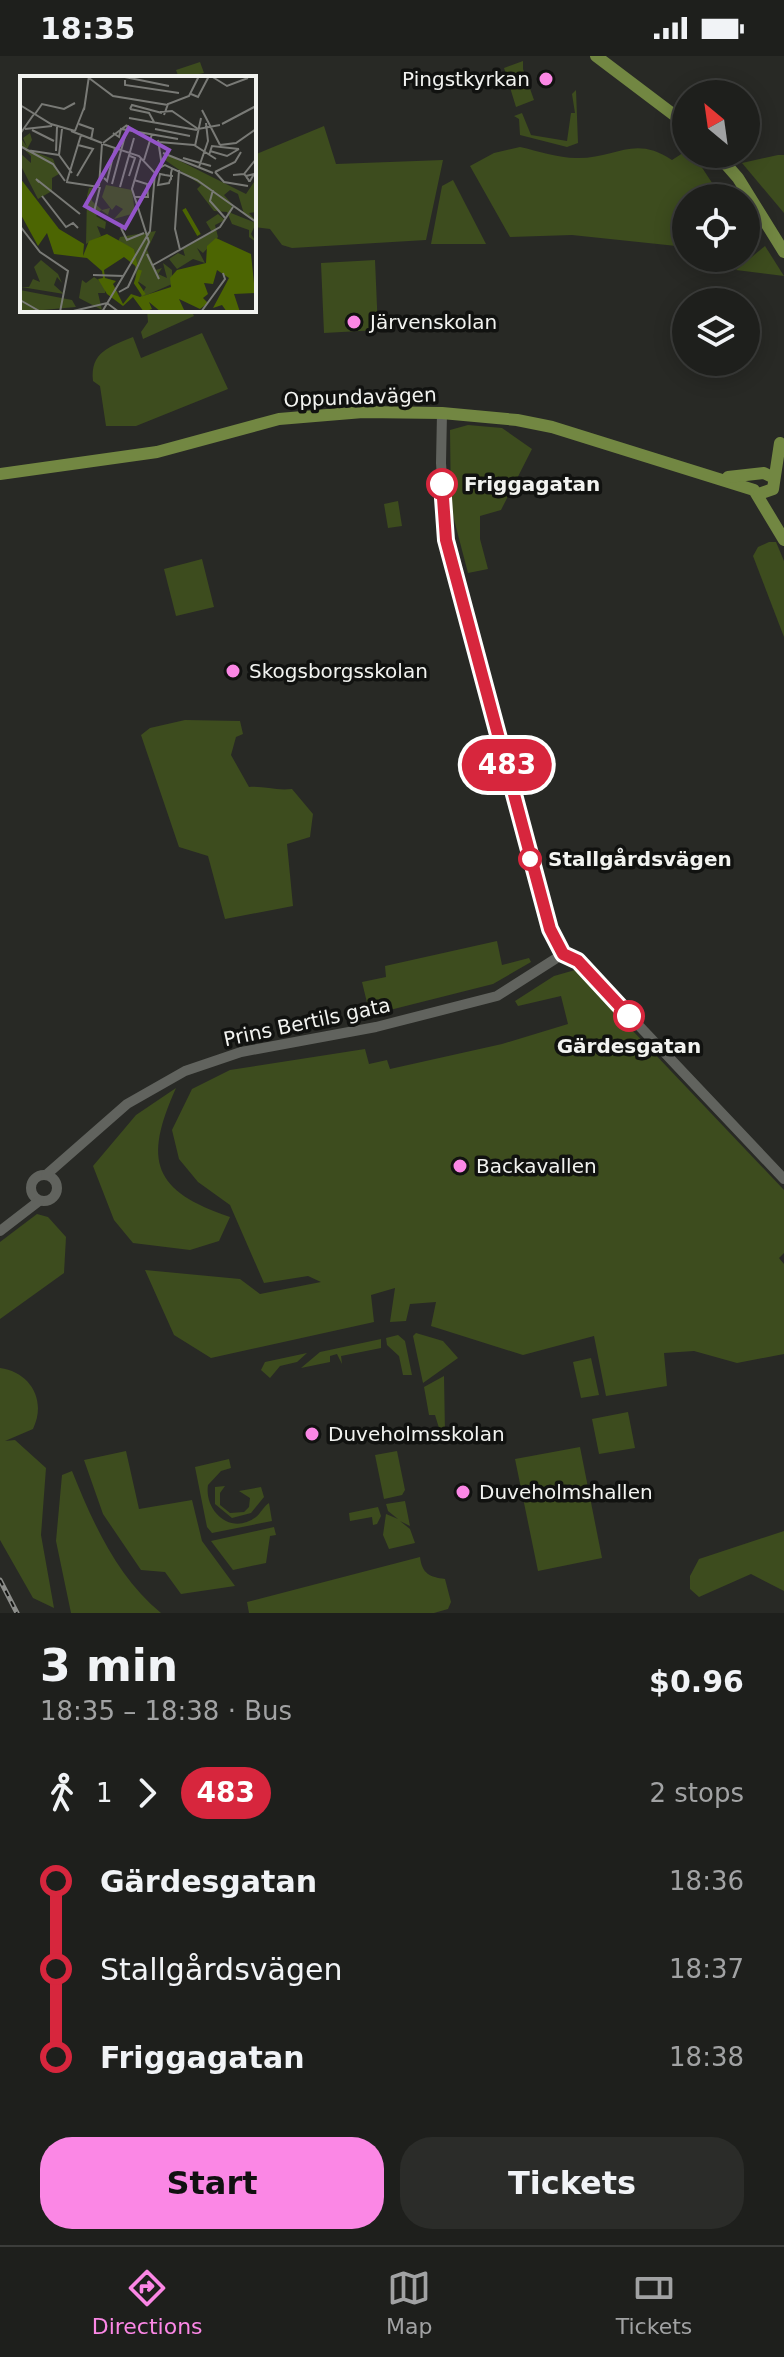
<!DOCTYPE html>
<meta charset="utf-8">
<style>
body{margin:0;font-family:"DejaVu Sans",sans-serif;background:#2b2c29;color:#f1f3f6;height:100vh;display:flex;flex-direction:column;font-size:30px;white-space:nowrap}
*{box-sizing:border-box;margin:0}
p{font-size:26px;color:#a1a2a3}
.icon{flex:none;width:44px;height:44px;fill:none;stroke:currentColor;stroke-width:2;stroke-linecap:round;stroke-linejoin:round}
.map{position:relative;height:1557px;overflow:hidden}
.details{display:flex;flex-direction:column;background:#1e1f1c;flex:1}
.details>*{flex:none}
.badge{padding:0 16px;border-radius:26px;font-size:28px;line-height:52px}
.needle{width:52px;rotate:331deg}
.controls{position:absolute;left:672px;top:24px;display:grid;gap:16px}
.controls a{display:grid;place-items:center;width:88px;height:88px;border-radius:50%;background:#1e1f1c;box-shadow:0 4px 20px #0003,0 0 0 2px #3c3d3b;font-size:40px}
.map>.badge{position:absolute;translate:-50% -50%;box-shadow:0 0 0 4px #fff}
.legs{display:flex;align-items:center;gap:12px;height:88px;padding:0 40px;font-size:26px}
.legs p{margin-inline-start:auto}
.headline{display:flex;align-items:center;justify-content:space-between;height:136px;padding:0 40px}
h1{font-size:44px;font-weight:700;line-height:60px}
.action{display:flex;gap:16px;margin-top:auto;padding:16px 40px}
.action a{flex:1;height:92px;border-radius:32px;background:#fb87e5;color:#111;font-size:32px;font-weight:700;line-height:92px;text-align:center}
.action a+a{background:#2b2c29;color:#f1f3f6}
ul{padding:0 40px;list-style:none}
li{display:flex;align-items:center;gap:28px;height:88px;font-size:30px}
li i{display:grid;place-items:center;width:12px;height:100%;margin:0 10px;background:currentColor}
li i::after{content:'';width:20px;height:20px;margin:-10px;border:6px solid;border-radius:50%;background:#1e1f1c}
li p{margin-inline-start:auto}
li:first-child i{background:linear-gradient(#0000 50%,currentColor 0)}
li:last-child i{background:linear-gradient(currentColor 50%,#0000 0)}
.status{display:flex;justify-content:space-between;align-items:center;height:56px;padding:0 40px;background:#1e1f1c;direction:ltr}
.status svg{height:22px;fill:currentColor}
.dock{display:flex;justify-content:space-around;align-items:center;height:112px;border-top:2px solid #3c3d3b;background:#1e1f1c;font-size:22px;color:#a1a2a3}
.dock a{display:grid;justify-items:center;gap:4px}
.dock .current{color:#fb87e5}
.map>svg:first-child{display:block}
</style>
<div class="status"><b>18:35</b><svg viewBox="0 0 49 12"><path d="M0 12V9h3v3zM5 12V6h3v6zM10 12V3h3v9zM15 12V0h3v12zM26 1h20v11H26zM47 4h2v5h-2z"/></svg></div>
<div class="map">
<svg width="784" height="1557" viewBox="0 0 784 1557">
<rect width="100%" height="100%" fill="#282925"/>
<g fill="#3d4c1e">
<path d="M523,5V13L534,44L516,51L504,12Z"/>
<path d="M200,6L204,17L179,22L176,14Z"/>
<path d="M576,34L578,87L567,91L520,79L519,63L514,60L522,57L531,79L567,85L571,57H575L572,38Z"/>
<path d="M324,70L336,108L443,104L426,184L292,192L282,189L270,173L254,171V99Z"/>
<path d="M520,91C538,95 558,102 576,102C615,103 634,78 672,104L686,95L697,104L722,142H686V191L572,179L510,181L470,110L494,97Z"/>
<path d="M778,99H784V157L742,107Z"/>
<path d="M453,124L486,188H431L442,130Z"/>
<path d="M765,190L784,220L736,214Z"/>
<path d="M375,204L378,274L324,277L321,207Z"/>
<path d="M147,254H191L194,260L143,283L141,276L148,266Z"/>
<path d="M202,277L228,333L136,370H106L100,330L93,325C90,296 109,291 133,281L141,302Z"/>
<path d="M468,369L502,372L532,393L501,454L480,460V483L488,513L468,517L451,452L450,374Z"/>
<path d="M398,445L402,470L388,472L384,448Z"/>
<path d="M769,486H776L784,505V581L753,500L758,491Z"/>
<path d="M202,503L214,551L176,560L164,513Z"/>
<path d="M185,664L240,665L243,678L236,681L231,699L249,731C265,730 276,735 292,733L313,758L310,781L287,788L293,850L225,863L208,800L179,791L141,679L150,672Z"/>
<path d="M497,885L502,909L529,902L531,906L493,928L370,959L362,926L386,921L385,910Z"/>
<path d="M575,914L784,1134V1197L779,1202L784,1208V1298L737,1307L694,1295L664,1297L667,1330L606,1340L594,1280L523,1299L431,1270L436,1246L410,1248L406,1265L390,1266L395,1232L371,1239L374,1266L211,1302L174,1279L145,1214L240,1223L260,1238L321,1226L308,1220L264,1227L230,1149L198,1126L179,1103L172,1074L192,1033L230,1014L365,993L369,1008L387,1004L390,1013L502,988L568,968L561,940L518,950L515,945L554,920Z"/>
<path d="M176,1032C143,1105 153,1135 230,1161L219,1185L190,1194L133,1187L114,1164L93,1110L136,1059Z"/>
<path d="M37,1158L48,1161L66,1181L64,1217L0,1263V1186Z"/>
<path d="M416,1277L443,1285L458,1302L423,1327L413,1280Z"/>
<path d="M398,1279L405,1285L412,1319H403L399,1300L387,1289L386,1282Z"/>
<path d="M381,1283V1292L341,1300L342,1308L337,1298L330,1300V1306L301,1312L320,1296Z"/>
<path d="M307,1297L297,1306L280,1310L270,1322L261,1314L265,1306Z"/>
<path d="M591,1302L599,1339L581,1342L573,1306Z"/>
<path d="M0,1312C30,1316 47,1344 33,1373L5,1385L15,1384L46,1412L41,1479L54,1552L33,1542L0,1484Z"/>
<path d="M444,1320L445,1377L435,1379L432,1375L439,1372L435,1359H429L424,1331Z"/>
<path d="M628,1356L635,1392L599,1398L592,1363Z"/>
<path d="M580,1391L602,1502L538,1515L515,1403Z"/>
<path d="M126,1395L139,1453L192,1444L202,1485L235,1530L181,1538L165,1516L141,1514L103,1458L84,1404Z"/>
<path d="M397,1395L405,1434L402,1439L384,1443L375,1399Z"/>
<path d="M229,1403L231,1412L221,1415L208,1429C204,1455 231,1480 256,1461C261,1457 263,1451 269,1447L272,1465L212,1477L207,1471L195,1411Z"/>
<path d="M72,1415C93,1467 117,1521 161,1557H71L56,1485L62,1419Z"/>
<path d="M225,1430L220,1437V1449L230,1457L244,1456L249,1451L250,1442L239,1435L261,1431L264,1441L251,1457L232,1462L215,1448V1431Z"/>
<path d="M405,1445L410,1470L400,1465L410,1473L415,1487L389,1493L383,1479L386,1458L398,1463L388,1455L386,1448Z"/>
<path d="M378,1451L381,1460L377,1468L373,1469L372,1461L350,1465L349,1457Z"/>
<path d="M274,1471L276,1479L270,1480L266,1507L233,1514L211,1485Z"/>
<path d="M784,1475V1535L751,1518L699,1541L690,1533V1520L699,1503Z"/>
<path d="M420,1501C422,1518 430,1521 445,1523L451,1546L448,1553L434,1557H249L247,1546Z"/>
</g>
<g fill="none" stroke-linecap="round" stroke-linejoin="round">
<g stroke="#61635e" stroke-width="10">
<path d="M442,357L441,407L446,484L525,788L555,885C564,901 580,907 592,920L784,1123"/>
<circle cx="44" cy="1132" r="13"/>
<path d="M46,1119L127,1048L185,1015L241,996L376,971L497,940L563,898"/>
<path d="M0,1175L39,1145"/>
</g>
<g stroke="#728742" stroke-width="12">
<path d="M596,0L686,68"/>
<path d="M717,98L738,122L784,196"/>
<path d="M0,418L157,396L279,363L363,356L442,357L517,364L552,371L754,434L784,484"/>
<path d="M728,421L764,417L774,422"/>
<path d="M759,438L773,433L780,387"/>
</g>
<g stroke="#8c8d8a" stroke-width="5">
<path id="rail" d="M0,1524L17,1557"/>
</g>
<use href="#rail" stroke="#111210" stroke-width="2" stroke-dasharray="6" stroke-linecap="butt"/>
</g>
<g fill="none" stroke-linecap="round" stroke-linejoin="round">
<g stroke="#fff" stroke-width="18">
<path id="line-1" d="M442,428L446,484L550,873L563,898L578,905L629,960"/>
</g>
<use href="#line-1" stroke="#d7263d" stroke-width="12"/>
</g>
<g fill="#fb87e5" stroke="#111210" stroke-width="3">
<circle cx="546" cy="23" r="8"/>
<circle cx="354" cy="266" r="8"/>
<circle cx="233" cy="615" r="8"/>
<circle cx="460" cy="1110" r="8"/>
<circle cx="312" cy="1378" r="8"/>
<circle cx="463" cy="1436" r="8"/>
</g>
<g fill="#fff" stroke="#d7263d" stroke-width="4">
<circle cx="442" cy="428" r="14"/>
<circle cx="530" cy="803" r="10"/>
<circle cx="629" cy="960" r="14"/>
</g>
<g text-anchor="middle" stroke-width="7" stroke-linejoin="round" paint-order="stroke">
<g font-size="20" fill="#f2f3f0" stroke="#111210" text-anchor="start">
<text x="530" y="30" text-anchor="end">Pingstkyrkan</text>
<text x="370" y="273">Järvenskolan</text>
<text x="249" y="622">Skogsborgsskolan</text>
<text x="476" y="1117">Backavallen</text>
<text x="328" y="1385">Duveholmsskolan</text>
<text x="479" y="1443">Duveholmshallen</text>
</g>
<g font-size="20" fill="#f2f3f0" stroke="#111210">
<text transform="translate(360 341) rotate(-2)" y="7">Oppundavägen</text>
<text transform="translate(307 966) rotate(-12)" y="7">Prins Bertils gata</text>
</g>
<g font-size="20" font-weight="bold" fill="#f2f3f0" stroke="#111210" text-anchor="start">
<text x="464" y="435">Friggagatan</text>
<text x="548" y="810">Stallgårdsvägen</text>
<text x="629" y="997" text-anchor="middle">Gärdesgatan</text>
</g>
</g>
<g transform="translate(20 20)">
<rect width="236" height="236" fill="#282925"/>
<path d="M10,57L12,64L7,73L33,83L39,98L32,102V115L18,123L0,88V77L11,87V80L0,69V62H1L7,71L3,62ZM146,78L226,118L236,103V136L229,137L236,145L224,138L218,118L210,114L204,119L212,128L211,137L236,147L231,158L236,166L229,161V154L212,148L207,136L194,135L177,113L181,109L145,84ZM86,109L112,114L115,137L94,143L103,133L96,129L92,134L82,121ZM78,111L71,117L72,125L82,134L90,132L88,139L81,134L76,140L86,146L85,153L77,150L81,160L66,168L67,120L69,112ZM198,138L205,144L195,149L198,161L183,177L177,172L185,187L173,183L157,193L149,183L158,177L165,180L163,173L192,156L186,146ZM136,155L127,174L136,194L142,192L138,198L147,202L143,187L152,194V208L120,222L126,211L116,204L114,173L98,166L100,161ZM21,184L38,198L42,207L37,201L34,209L44,218L1,211H9L13,203L20,206L14,191ZM74,201L86,209L85,217H78L82,234L59,222L62,204L66,207ZM0,214L52,224L56,231L0,236Z" fill="#3d4c1e"/>
<path d="M0,102L39,153L64,168L63,180L69,165L87,158L114,173L118,192L104,181L84,194L85,202L96,205L93,208L103,228L111,218L120,221L151,211L150,202L157,194L186,187L187,170L196,162L231,178L235,217L214,218L220,236H207L202,229L193,232L209,202L197,194L193,208L184,207L188,218L183,222L188,227L180,233L159,223L165,236H141L129,226L132,233L124,236L113,221L103,230L87,218L78,203L83,202L82,195L67,182L34,178L27,157L18,170L0,137Z" fill="#4c6502"/>
<path fill="none" stroke="#4c6502" stroke-width="4" d="M164,133L179,159M120,194L116,207L124,219"/>
<path fill="none" stroke="#797a76" stroke-width="2" d="M100,0L149,10M191,0L207,10L228,2M69,2L93,20L148,29M105,4V9L159,17M171,18L178,21L189,0M0,29L31,48L55,55M110,33L112,29L142,37M110,33L129,37L134,46M64,34L69,0M182,34L200,69M140,36L152,35L178,53L200,49M15,38L22,28L44,33L55,27M144,39L148,28L169,20L179,0M109,42L177,54M59,48L73,53L71,64M202,48L236,30M5,53L32,50M42,53L39,79L52,97M135,53L170,60M12,54L34,65M51,55L82,67M55,55L64,32M93,57L99,61L101,53L158,63M0,58L14,38M138,64L142,90M139,66L174,69L196,83M83,67L107,49M200,69L216,67L236,53M0,70L33,88L45,105M175,70L181,42M6,74L39,79M36,75L37,51M190,75L207,80L219,73M143,77L193,97M189,79L192,70L219,73M163,82L191,90M124,84L132,58M179,91L188,65L186,47M152,93L151,97V103L150,104L149,107L138,109L140,98L145,99L151,100H153M136,94L145,89L177,104L236,146M159,94L155,153L160,174M195,96L204,106L228,110M195,96L215,86L221,76M224,98L226,100L227,102L228,103L229,105H230L234,98L226,100M213,99L224,98L236,83M57,100L73,73L58,69M109,100L115,82L110,80M84,102L87,105L95,72M114,104L127,108L128,121H115M47,105L61,59M19,106L16,103L60,138M46,106L79,111M92,108L108,49M79,110L82,68M100,111L114,62M193,114L190,125L206,143M22,120L46,151L53,147L58,152M74,136L80,111M0,150L20,176L48,195L40,236M101,152L107,164L124,157M127,178L139,203M133,189L200,151L213,131M73,199L104,200M99,216L108,211L129,166L112,113L121,82M0,224L21,236M49,236L87,227L99,236M82,236L130,155L135,97L119,80L83,68M181,236L205,203L203,197"/>
<path fill="#9354c9" fill-opacity="0.15" stroke="#9354c9" stroke-width="4" d="M109,52L149,74L105,152L65,130Z"/>
<rect width="236" height="236" fill="none" stroke="#f2f3f0" stroke-width="4"/>
</g>
</svg>
<div class="controls">
<a><svg class="needle" viewBox="-14 -14 28 28"><path d="M0-13l5 13h-10z" fill="#e53935"/><path d="M0 13l5-13h-10z" fill="#a1a2a3"/></svg></a>
<a><svg class="icon" aria-label="locate" viewBox="0 0 24 24"><circle cx="12" cy="12" r="6"/><path d="M12 2v4M12 18v4M2 12h4M18 12h4"/></svg></a>
<a><svg class="icon" aria-label="layers" viewBox="0 0 24 24"><path d="M12 4l9 5-9 5-9-5zM3 14l9 5 9-5"/></svg></a>
</div>
<b class="badge" style="left:507px;top:709px;background:#d7263d;color:#fff">483</b>
</div>
<section class="details">
<div class="headline"><div><h1>3 min</h1><p>18:35 – 18:38 · Bus</p></div><b>$0.96</b></div>
<div class="legs"><svg class="icon" aria-label="walk" viewBox="0 0 24 24"><circle cx="13" cy="4" r="2"/><path d="M13 8l-2 6 4 7M11 14l-3 7M7 12l3-4h3l4 4"/></svg>1<svg class="icon" aria-label="forward" viewBox="0 0 24 24"><path d="M9 5l7 7-7 7"/></svg><b class="badge" style="background:#d7263d;color:#fff">483</b><p>2 stops</p></div>
<ul>
<li><i style="color:#d7263d"></i><b>Gärdesgatan</b><p>18:36</p></li>
<li><i style="color:#d7263d"></i><span>Stallgårdsvägen</span><p>18:37</p></li>
<li><i style="color:#d7263d"></i><b>Friggagatan</b><p>18:38</p></li>
</ul>
<div class="action"><a>Start</a><a>Tickets</a></div>
</section>
<nav class="dock">
<a class="current"><svg class="icon" aria-label="directions" viewBox="0 0 24 24"><path d="M12 3l9 9-9 9-9-9zM9 14v-3h6M13 9l2 2-2 2"/></svg>Directions</a>
<a><svg class="icon" aria-label="map" viewBox="0 0 24 24"><path d="M3 6l6-2 6 2 6-2v14l-6 2-6-2-6 2zM9 4v14M15 6v14"/></svg>Map</a>
<a><svg class="icon" aria-label="tickets" viewBox="0 0 24 24"><path d="M3 7h18v10H3zM15 7v10"/></svg>Tickets</a>
</nav>
